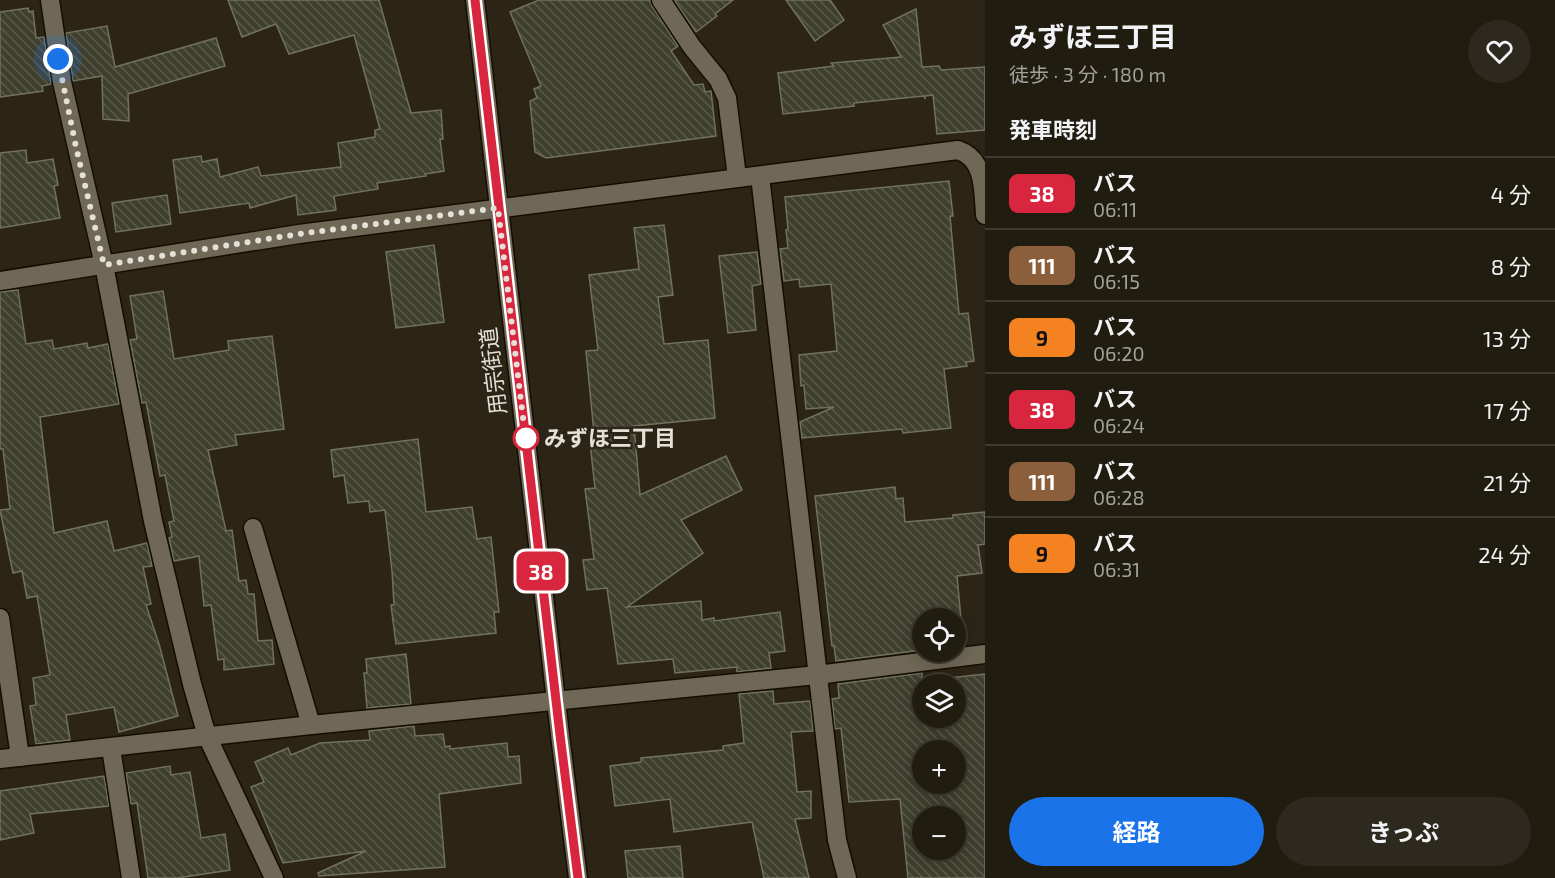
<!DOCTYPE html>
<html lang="ja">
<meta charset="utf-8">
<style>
body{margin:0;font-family:"Exo 2","Noto Sans JP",sans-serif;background:#2d291e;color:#f1f3f6;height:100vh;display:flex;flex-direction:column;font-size:22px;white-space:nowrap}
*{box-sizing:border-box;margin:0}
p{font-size:20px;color:#a2a19f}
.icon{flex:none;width:33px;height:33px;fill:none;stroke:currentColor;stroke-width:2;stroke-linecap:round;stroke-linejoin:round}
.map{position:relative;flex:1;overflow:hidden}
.sheet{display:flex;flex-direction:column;background:#211c10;width:570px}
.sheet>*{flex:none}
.badge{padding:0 12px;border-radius:9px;font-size:21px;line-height:39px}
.buttons{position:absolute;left:912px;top:608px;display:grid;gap:12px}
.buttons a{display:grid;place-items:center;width:54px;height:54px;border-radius:50%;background:#211c10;box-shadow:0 3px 15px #0003,0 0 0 2px #3e3a30;font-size:30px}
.you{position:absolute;width:30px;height:30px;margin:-15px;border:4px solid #fff;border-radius:50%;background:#1a73e8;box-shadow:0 0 0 9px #1a73e833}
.map>.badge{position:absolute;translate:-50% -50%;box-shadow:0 0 0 3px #fff}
h2{padding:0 24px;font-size:22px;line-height:54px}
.round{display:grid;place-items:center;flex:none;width:63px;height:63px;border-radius:32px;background:#2d291e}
.overview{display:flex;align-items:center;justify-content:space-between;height:102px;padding:0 24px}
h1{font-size:28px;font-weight:700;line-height:45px}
.button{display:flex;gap:12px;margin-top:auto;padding:12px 24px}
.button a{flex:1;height:69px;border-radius:36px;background:#1a73e8;color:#fff;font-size:24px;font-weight:700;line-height:69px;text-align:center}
.button a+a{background:#2d291e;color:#f1f3f6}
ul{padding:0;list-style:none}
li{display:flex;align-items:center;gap:18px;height:72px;padding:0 24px;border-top:2px solid #3e3a30}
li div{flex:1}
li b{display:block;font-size:22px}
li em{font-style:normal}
li .badge{min-width:66px;font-weight:700;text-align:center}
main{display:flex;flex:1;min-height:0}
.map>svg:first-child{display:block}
</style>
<main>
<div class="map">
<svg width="985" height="878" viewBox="0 0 985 878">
<defs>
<pattern id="building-back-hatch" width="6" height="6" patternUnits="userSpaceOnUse" patternTransform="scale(1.5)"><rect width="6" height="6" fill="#3f3f2d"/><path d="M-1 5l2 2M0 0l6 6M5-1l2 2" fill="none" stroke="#5b5a4b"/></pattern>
</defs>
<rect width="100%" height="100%" fill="#2c2515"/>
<g fill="url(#building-back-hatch)" stroke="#71715e" stroke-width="1.5" fill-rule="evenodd">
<path d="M228,0H379L411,113L441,110L443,139H440L444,171L425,174L426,176L377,183L378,189L334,196L336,210L298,215L296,195L250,208L249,203L180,213L173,160L201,156L202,162L217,159L220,177L258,167L261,176L341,167L338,143L375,137V130L380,129L354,35L289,54L276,24L242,37Z"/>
<path d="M539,0H650L652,6L678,46L671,51L694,85L703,84L705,92L711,91L716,136L546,158L535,152L530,101L537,98L534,89L541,86L510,12Z"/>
<path d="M674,0H733L715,14L717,16L696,32Z"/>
<path d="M786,0H830L844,20L815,41Z"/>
<path d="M28,8L29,12L33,11L36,38L44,37L51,84L42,86L43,91L0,97V12Z"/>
<path d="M916,9L922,67L939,66L941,70L985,67V130L937,134L933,95L925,96V99L924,96L854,103V106L783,114L778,73L834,66L831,63L901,57L883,25Z"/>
<path d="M107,26L115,67L216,38L225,66L128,94L129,121L103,119L102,76L73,81L66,33Z"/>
<path d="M26,150L27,163L53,159L58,185L54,186L60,218L0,228V153Z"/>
<path d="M949,181L953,216H950L959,314L968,313L974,361L966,362L967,366L944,369L951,428L903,433L902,429L802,438L800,422L834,407L806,409L804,385L801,386L799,355L837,351L831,284L800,287L799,279L784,281L780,249L788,248L786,230L788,229L785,197Z"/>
<path d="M167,195L171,224L116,232L112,203Z"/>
<path d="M664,225L673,295L658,297L664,344L708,340L715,418L634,426L640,495L726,456L742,490L681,520L703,553L627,607L701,601L702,620L714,618V621L780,612L785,651L769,653L771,668L737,672V667L675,673L673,659L618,664L607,588L587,590L583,560L594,559L585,489L595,488L589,434L594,433L586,351L598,350L589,275L639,269L634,228Z"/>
<path d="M434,245L444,322L396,328L386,252Z"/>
<path d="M757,252L761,284L752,286L756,330L728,333L719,256Z"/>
<path d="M18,290L26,344L52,340L54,349L87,343L88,348L108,344L119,404L40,417L54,533L107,521L114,551L147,543L152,566L143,567L151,604L146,605L159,644L178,716L119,732L114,707L66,715L70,740L36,744L30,706L36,705L33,678L50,675L37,596L27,598L22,571L13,573L0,510L10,509L3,449H0V292Z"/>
<path d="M163,291L174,359L229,350L228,341L272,336L284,429L235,435L237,445L208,450L226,531L232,530L239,581L246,580L248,594H254L258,641L272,640L274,664L224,670V659L218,660L211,605L204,606L199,556L174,561L169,538L172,537L169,522L174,521L165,475L160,476L146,402L142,403L130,340L137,339L130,296Z"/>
<path d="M418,439L426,512L472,507L477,539L491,537L499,612H494L496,633L396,644L391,605H394L392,571L385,510L370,512L369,501L348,503L344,475L334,477L331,450Z"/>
<path d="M895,487L896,499L903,498L905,522L953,518V515L985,512V544L978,545L982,573L957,576L961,619L922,618V650L836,661L834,646H832L815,496Z"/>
<path d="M406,654L411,704L367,708L364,673H367L366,659Z"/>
<path d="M922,673V681L985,674V878H908L900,799L849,802L841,728L835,729L832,699L839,698L838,684ZM922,684H956V717H922ZM922,750H956V783H922ZM922,816H956V849H922Z"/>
<path d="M773,691L774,704L810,701L813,731L791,732L797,792L811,791V818L795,819L809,878H764L752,822L674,832L670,799L615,806L610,766L641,762V758L723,750V746L744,743L739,694Z"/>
<path d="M414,726L415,736L443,734L445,747L450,746V749L507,743L508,757L519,756L521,783L439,794L445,867L319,876L318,873L366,851L283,863L251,787L264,782L255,762L288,748L291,755L320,743L370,740L369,731Z"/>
<path d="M170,766L171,775L190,772L201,838L225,834L230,870L177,878H148L137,803L131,804L126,773Z"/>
<path d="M104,776L109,806L30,814L34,833L0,840V791Z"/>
<path d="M680,846L683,878H628L625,851Z"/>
</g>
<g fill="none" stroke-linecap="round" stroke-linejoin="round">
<g stroke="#140e02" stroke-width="21">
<g id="minor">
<path d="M50,0L62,82L104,265L153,521L192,684L207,736L274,878"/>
<path d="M475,0L560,735L578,878"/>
<path d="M661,0L692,47L718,79L727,98L737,177"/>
<path d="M760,176L837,840L847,878"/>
<path d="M0,281L299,234L958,150C985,159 983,189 985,215"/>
<path d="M253,528L311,725"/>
<path d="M0,618L20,757"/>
<path d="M111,748L131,878"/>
<path d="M0,759L311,725L817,675L985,654"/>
</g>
</g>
<use href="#minor" stroke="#706856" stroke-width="18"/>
</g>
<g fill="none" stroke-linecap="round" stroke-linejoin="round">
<g stroke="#fff" stroke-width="14">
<path id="line" d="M475,0L560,735L578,878"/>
</g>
<use href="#line" stroke="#d7263d" stroke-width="9"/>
<path stroke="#e4e0d6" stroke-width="6" stroke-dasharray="0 10.8" d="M58,59L76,147L104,265L299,234L498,208L526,443V438"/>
</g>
<circle fill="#fff" stroke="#d7263d" stroke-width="3" cx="526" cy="438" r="12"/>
<g text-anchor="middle" stroke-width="5" stroke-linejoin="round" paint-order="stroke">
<g font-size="22" fill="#e4e0d6" stroke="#2c2515">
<text transform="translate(493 371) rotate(-97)" y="8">用宗街道</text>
</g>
<g font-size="22" font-weight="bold" fill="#e4e0d6" stroke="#2c2515" text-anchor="start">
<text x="544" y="446">みずほ三丁目</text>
</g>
</g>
</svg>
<div class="buttons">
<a><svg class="icon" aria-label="locate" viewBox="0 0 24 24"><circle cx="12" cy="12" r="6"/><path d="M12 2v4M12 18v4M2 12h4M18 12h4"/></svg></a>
<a><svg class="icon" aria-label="layers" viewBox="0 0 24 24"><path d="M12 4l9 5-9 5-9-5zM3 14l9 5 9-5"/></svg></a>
<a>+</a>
<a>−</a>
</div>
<div class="you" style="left:58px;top:59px"></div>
<b class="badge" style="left:541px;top:571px;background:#d7263d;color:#fff">38</b>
</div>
<section class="sheet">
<div class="overview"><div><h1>みずほ三丁目</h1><p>徒歩 · 3 分 · 180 m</p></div><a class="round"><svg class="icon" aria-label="heart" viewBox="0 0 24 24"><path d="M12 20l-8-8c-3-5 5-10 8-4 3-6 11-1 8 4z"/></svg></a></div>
<h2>発車時刻</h2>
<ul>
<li><span class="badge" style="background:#d7263d;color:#fff">38</span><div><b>バス</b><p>06:11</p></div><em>4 分</em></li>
<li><span class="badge" style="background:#8b5e3c;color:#fff">111</span><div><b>バス</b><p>06:15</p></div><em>8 分</em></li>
<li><span class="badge" style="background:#f58220;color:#111">9</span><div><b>バス</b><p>06:20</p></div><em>13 分</em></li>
<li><span class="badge" style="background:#d7263d;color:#fff">38</span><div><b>バス</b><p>06:24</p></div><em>17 分</em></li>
<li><span class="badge" style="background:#8b5e3c;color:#fff">111</span><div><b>バス</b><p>06:28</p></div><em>21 分</em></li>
<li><span class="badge" style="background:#f58220;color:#111">9</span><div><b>バス</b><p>06:31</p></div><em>24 分</em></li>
</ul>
<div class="button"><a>経路</a><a>きっぷ</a></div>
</section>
</main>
